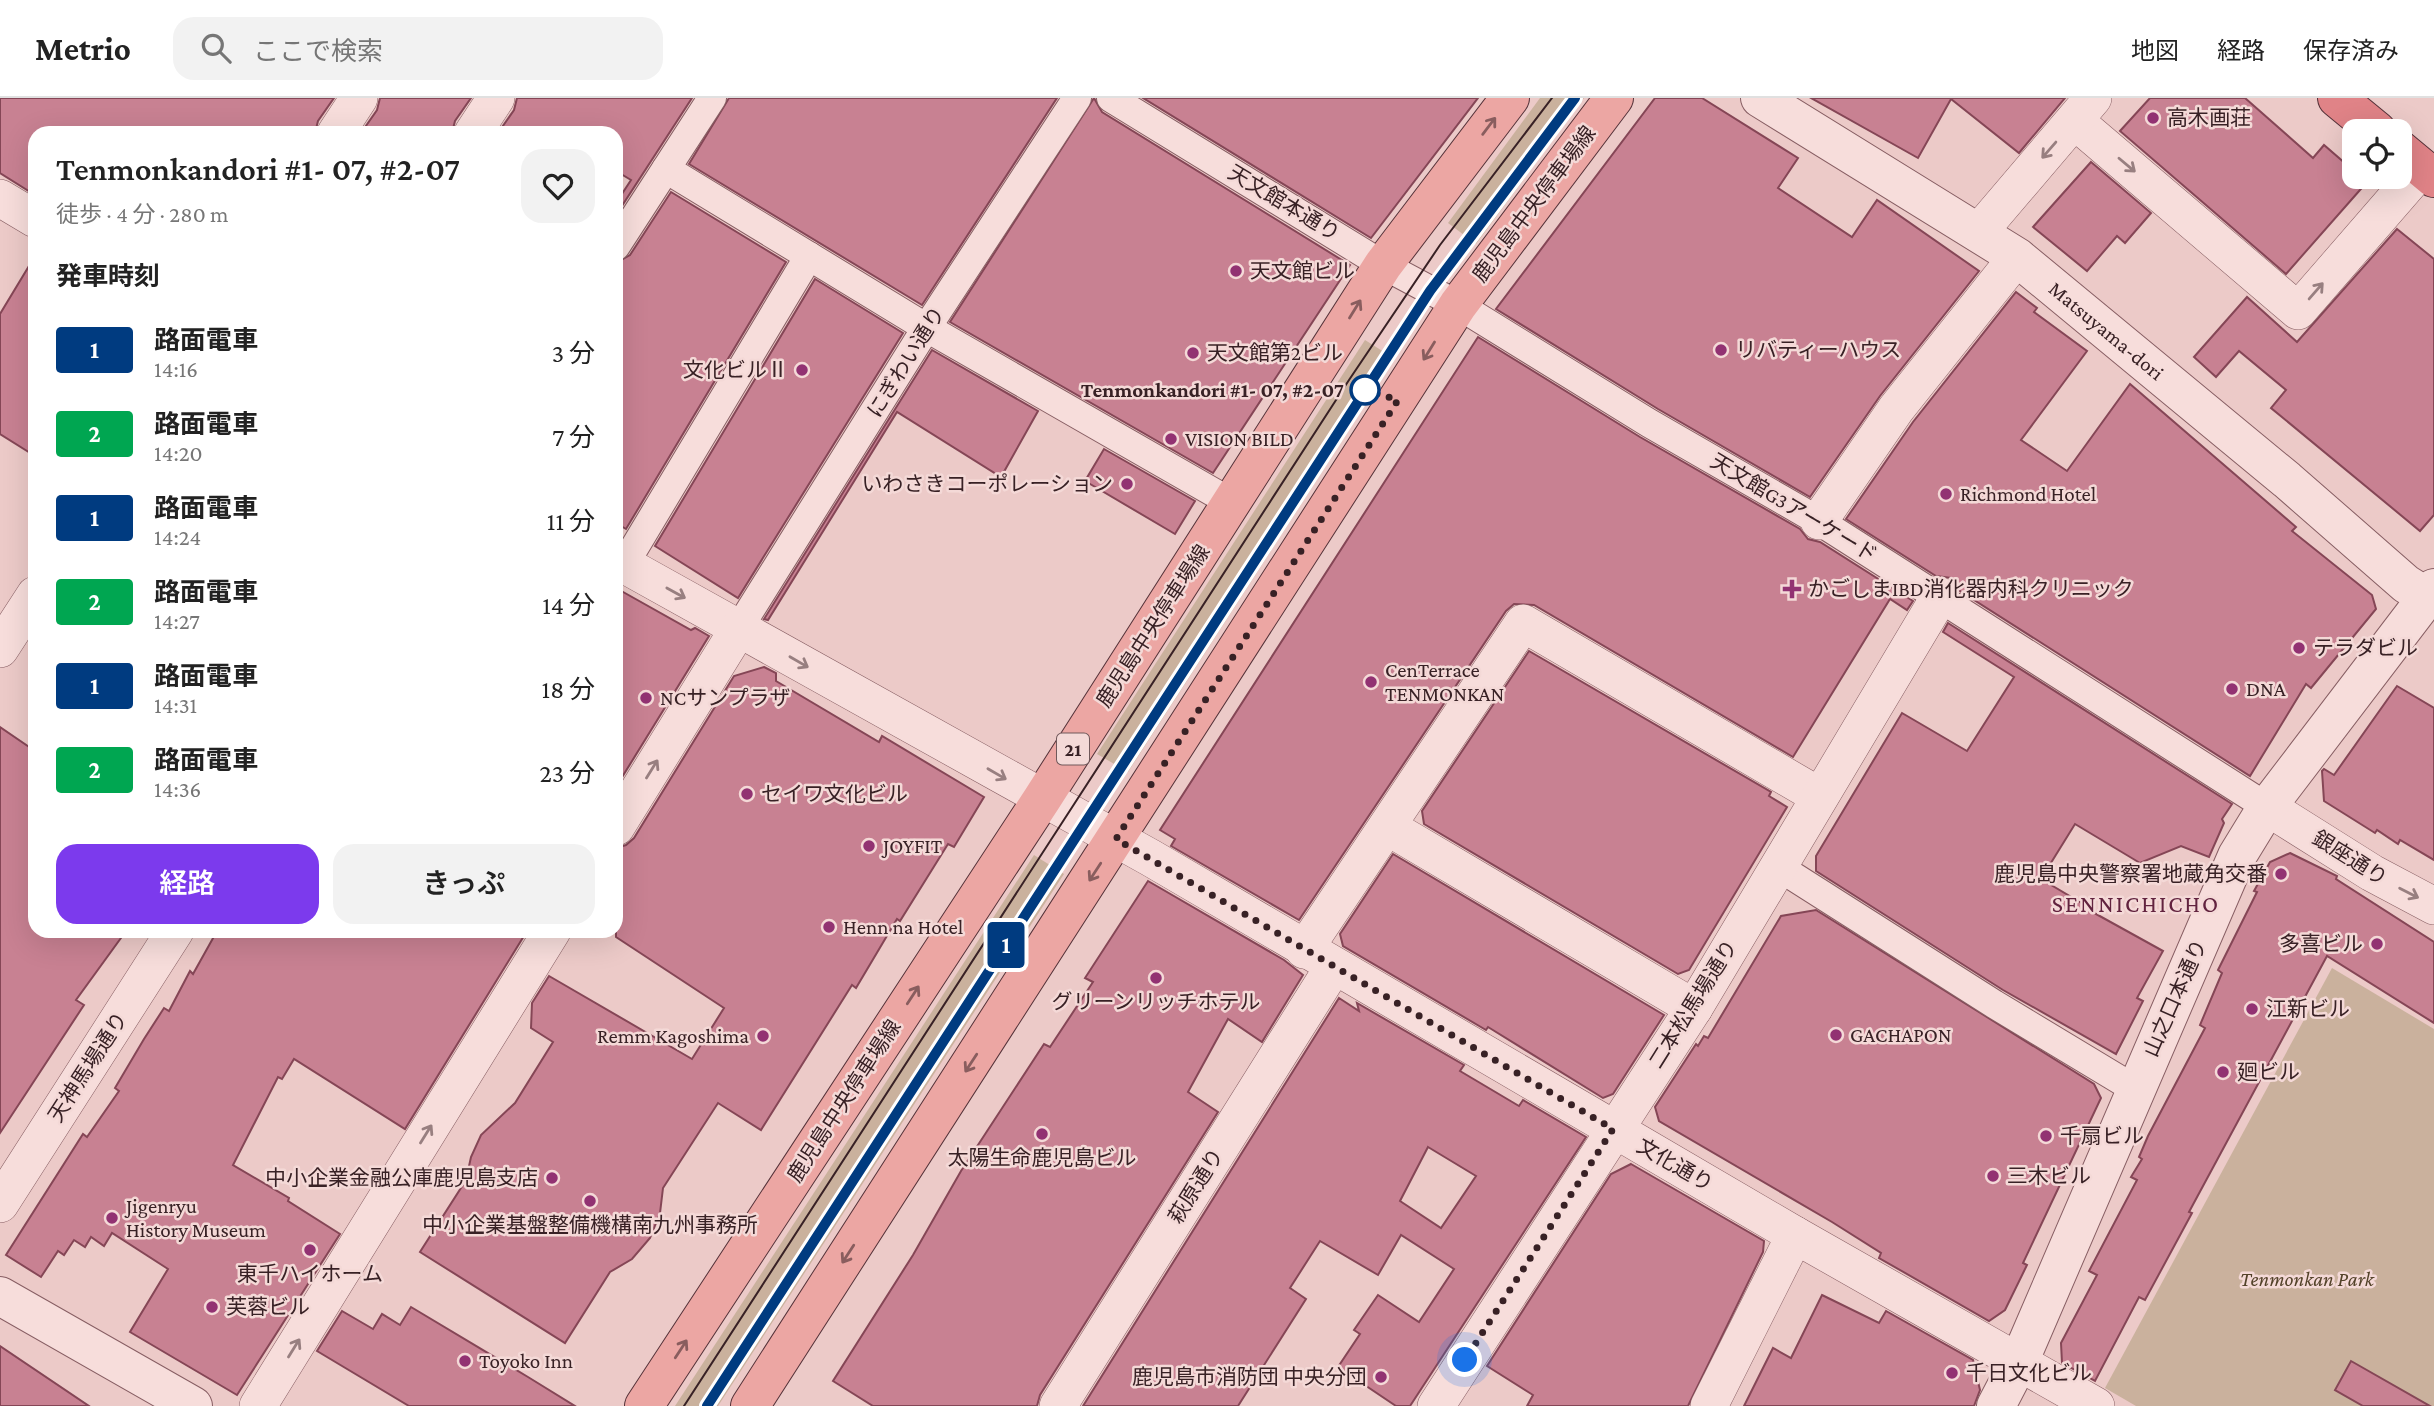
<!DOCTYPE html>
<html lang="ja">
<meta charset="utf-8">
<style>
body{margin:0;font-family:"Crimson Pro","Noto Sans JP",serif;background:#f2f2f2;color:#222;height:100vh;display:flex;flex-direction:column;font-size:26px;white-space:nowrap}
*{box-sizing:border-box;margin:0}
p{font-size:23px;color:#767676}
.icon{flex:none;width:38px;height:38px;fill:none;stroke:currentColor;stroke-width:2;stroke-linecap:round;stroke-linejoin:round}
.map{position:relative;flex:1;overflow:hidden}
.sheet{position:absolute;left:28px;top:28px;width:595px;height:812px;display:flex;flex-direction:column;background:#fff;border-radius:21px;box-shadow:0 7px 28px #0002}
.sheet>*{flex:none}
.badge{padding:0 14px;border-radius:5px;font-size:24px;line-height:46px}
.fabs{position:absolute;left:2342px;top:21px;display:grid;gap:14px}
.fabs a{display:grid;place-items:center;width:70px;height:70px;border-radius:14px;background:#fff;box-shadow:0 7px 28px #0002;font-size:35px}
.you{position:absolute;width:35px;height:35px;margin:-18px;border:5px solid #fff;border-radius:50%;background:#1a73e8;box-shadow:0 0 0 10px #1a73e833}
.map>.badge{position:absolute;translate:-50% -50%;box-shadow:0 0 0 4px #fff}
h2{padding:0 28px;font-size:26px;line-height:63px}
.round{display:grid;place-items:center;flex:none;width:74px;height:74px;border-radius:21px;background:#f2f2f2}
.overview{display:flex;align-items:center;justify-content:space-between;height:119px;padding:0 28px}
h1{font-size:33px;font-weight:600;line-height:52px}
.primary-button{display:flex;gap:14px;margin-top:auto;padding:14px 28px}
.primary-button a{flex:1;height:80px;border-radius:21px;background:#7c3aed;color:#fff;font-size:28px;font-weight:600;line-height:80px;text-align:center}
.primary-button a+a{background:#f2f2f2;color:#222}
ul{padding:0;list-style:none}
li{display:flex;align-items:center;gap:21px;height:84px;padding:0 28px}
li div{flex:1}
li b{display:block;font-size:26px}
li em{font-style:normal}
li .badge{min-width:77px;font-weight:700;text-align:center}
header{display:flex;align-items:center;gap:42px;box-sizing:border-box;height:98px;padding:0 35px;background:#fff;border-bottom:2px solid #e0e0e0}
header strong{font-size:33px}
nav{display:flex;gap:38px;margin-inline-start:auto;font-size:24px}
.search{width:490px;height:63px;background:#f2f2f2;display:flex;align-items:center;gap:18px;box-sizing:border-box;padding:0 24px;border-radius:21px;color:#767676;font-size:26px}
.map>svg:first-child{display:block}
</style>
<header>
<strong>Metrio</strong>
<div class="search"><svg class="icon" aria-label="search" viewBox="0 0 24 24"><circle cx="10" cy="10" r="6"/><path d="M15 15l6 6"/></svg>ここで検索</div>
<nav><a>地図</a><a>経路</a><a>保存済み</a></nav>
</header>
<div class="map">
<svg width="2434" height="1308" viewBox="0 0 2434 1308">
<rect width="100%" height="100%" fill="#eccac8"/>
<g fill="#cab19d">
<path d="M1540,0H1584L1476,146L1448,125Z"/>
<path d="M1365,242L1395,261L1128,674L1097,656Z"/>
<path d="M1034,757L1064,776L718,1308H675Z"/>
<path d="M2332,870L2434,931V1308H2136L2105,1290Z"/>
</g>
<g fill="#c88192" stroke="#854656" stroke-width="2" fill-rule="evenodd">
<path d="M0,0H334L318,23L315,35H35V97L0,75Z"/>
<path d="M380,0H471L455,23L452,35H361L377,12Z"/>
<path d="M517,0H692L616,117V105L631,82L616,73V35H498L514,12Z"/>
<path d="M729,0H1057L922,207L689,66Z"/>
<path d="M1094,0L1102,14L1350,167L1213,375L950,224Z"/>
<path d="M1143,0H1478L1371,140Z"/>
<path d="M1655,0H1702L1798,60L1778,90L1852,139L1877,102L1979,173L1880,298L1810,399L1658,311L1496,211Z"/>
<path d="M1811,0H2065L2019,55L1951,1L1918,60Z"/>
<path d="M2150,0H2245L2313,60L2324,47L2354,73V79H2361L2367,84L2286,176L2120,33Z"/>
<path d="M2091,64L2151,115L2125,145L2117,138L2087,173L2033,129Z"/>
<path d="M671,94L786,164L626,431L616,425V165L630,157Z"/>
<path d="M2397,131L2434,161V417L2420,433L2271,310L2286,292L2239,253L2216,279L2194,259L2247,199L2297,244Z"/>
<path d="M35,158V358L0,336V216Z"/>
<path d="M815,181L903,235L738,500L655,448Z"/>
<path d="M2016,194L2037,210L2034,214L2087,253L2021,342L2067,373L2130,286L2296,429L2292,433L2372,497L2376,511L2311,590L2306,586L2250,678L1960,493L1951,480L1936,478L1846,421L1913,324Z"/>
<path d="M1478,239L1640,339L1800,431L1808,441L1820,444L1913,503L1907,512L1890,501L1793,659L1534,507L1514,506L1506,513L1299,822L1171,748L1175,741L1160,732Z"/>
<path d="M932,252L1038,313L1001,379L897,314L768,522L764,521Z"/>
<path d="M1104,351L1195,403L1175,436L1085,383Z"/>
<path d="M616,490L691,532L695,530L709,538L616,689Z"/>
<path d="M1948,525L2232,706L2222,721L2224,725L2209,759L2181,748L2140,765L2075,726L2041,781L2088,809L2087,811L2163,853L2137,900L2143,903L2116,956L2003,892L1816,773V758L1902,615L1967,653L2014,579L1943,534Z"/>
<path d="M1529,553L1771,694L1769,698L1787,709L1689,872L1678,876L1424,726L1422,713Z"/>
<path d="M764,569L776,575V583L879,644L882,638L984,699L954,749L948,746L900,823L897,821L856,890L852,887L761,1032L718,1005L663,1090L660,1115L650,1140L632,1161L610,1174L565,1245L420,1154L466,1082L471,1059L481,1037L515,1005L553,944L531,930L532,905L549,878L692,961L724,910L616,839V750L626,747L634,740L734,578Z"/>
<path d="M2397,588L2434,610V762L2400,742L2398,746L2377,732L2375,735L2324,703L2322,673L2324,671L2334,677Z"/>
<path d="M0,629L35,653V833H126L76,902L84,907L0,1035Z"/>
<path d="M2290,755L2337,778L2336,781L2434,844V925L2327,858L2189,1114L2192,1115L2145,1202L2139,1199L2095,1283L2062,1265L2061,1245L2097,1177L2089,1173L2137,1082L2131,1079L2142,1061L2139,1059L2148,1038L2205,930L2200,927L2222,875L2218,872L2257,794L2254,793L2270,764Z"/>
<path d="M1393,756L1664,917L1613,996L1603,1000L1488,929L1486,932L1343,848L1340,836Z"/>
<path d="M1148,783L1284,862L1303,877L1262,944L1228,921L1188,994L1218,1014L1040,1297L1037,1308H873L833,1283L913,1157L961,1073L1044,946L1050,949L1093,884L1085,880Z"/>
<path d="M1816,812L2094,986L2101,1000L2023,1165L2027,1167L2005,1212L1989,1223L1879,1160L1881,1155L1832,1124L1659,1023L1655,1009L1696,946L1698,948L1704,938L1708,940L1781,818Z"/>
<path d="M217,833H527L405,1031L294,961L282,981L278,979L233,1067L289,1100L288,1103L340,1136L237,1297L130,1234L168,1171L112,1135L104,1148L91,1139L85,1149L74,1142L64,1157L58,1153L41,1179L6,1157L83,1036L87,1039L119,993L115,990L144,941L164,910L169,913L190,873L193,876Z"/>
<path d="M1339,900L1359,913L1357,905L1464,967L1460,973L1519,1008L1523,1002L1586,1039L1410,1308H1396L1338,1269L1360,1236L1354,1232L1378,1197L1419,1224L1454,1171L1401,1137L1378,1177L1320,1143L1290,1190L1306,1201L1238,1308H1083ZM1428,1049L1476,1078L1441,1130L1400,1103Z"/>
<path d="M1631,1066L1764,1143L1763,1154L1688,1308H1527L1533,1297L1487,1268L1611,1076Z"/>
<path d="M1822,1197L1879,1225L1886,1213L1973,1262L1980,1292L1974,1308H1744L1773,1250L1791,1260Z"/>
<path d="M411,1209L528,1279L575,1308H409L317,1253L342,1213L373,1231L382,1216L400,1227Z"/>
<path d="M0,1248L89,1308H0Z"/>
<path d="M2351,1263L2430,1308H2363L2335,1292Z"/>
</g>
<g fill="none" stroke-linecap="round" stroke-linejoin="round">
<g stroke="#875e63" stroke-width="30">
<g id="pedestrian">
<path d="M1111,0L1383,167L1458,207L1649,325L1819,423L2267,709"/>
<path d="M666,71L927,230L1232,405"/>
<path d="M616,148L712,0"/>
<path d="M624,467L809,158"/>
<path d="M739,530L918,243L1077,0"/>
<path d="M1777,768L1994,906L2135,991"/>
</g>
</g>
<g stroke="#875e63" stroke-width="38">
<g id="minor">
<path d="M2075,23L2298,213L2422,70"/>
<path d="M336,35L359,0"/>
<path d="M473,35L496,0"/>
<path d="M0,100L35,121"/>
<path d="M1978,135L2093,0"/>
<path d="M1819,423L1896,311L2017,159"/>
<path d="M616,462L1151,760L1795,1137L2096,1308"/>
<path d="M0,551L35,497"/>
<path d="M2267,709L2372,775L2434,808"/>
<path d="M616,729L739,530"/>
<path d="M1388,729L1694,910"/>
<path d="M1304,852L1523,525L1819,698"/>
<path d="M0,1106L175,833"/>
<path d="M258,1308L552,833"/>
<path d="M1058,1308L1334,868"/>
<path d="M1436,1308L1694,910L1940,498"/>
<path d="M1709,1308L1795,1137"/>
</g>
</g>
<g stroke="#875e63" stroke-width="40">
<g id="tertiary">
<path id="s1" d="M1760,0L2017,159L2287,382L2406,486L2427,499"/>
<path d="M0,1198L193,1308"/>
<path d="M1996,1308L2019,1264L2237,758L2267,709L2434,490"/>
</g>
</g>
<g stroke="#553239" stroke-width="40">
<g id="primary">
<path d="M644,1308L1042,701L1383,167L1510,0"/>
<path d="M750,1308L1458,207L1614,0"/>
</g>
</g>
<g stroke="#553239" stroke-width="40">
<g id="trunk">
<path d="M2337,0L2377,33"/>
<path d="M2399,51L2434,80"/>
</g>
</g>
<use href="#pedestrian" stroke="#f7dddb" stroke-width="28"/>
<use href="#minor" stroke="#f7dddb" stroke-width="37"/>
<use href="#tertiary" stroke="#f7dddb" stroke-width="38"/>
<use href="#primary" stroke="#eca6a3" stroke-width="38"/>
<use href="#trunk" stroke="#e08387" stroke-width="38"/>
<g stroke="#382125" stroke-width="2">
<path d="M684,1308L1349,282L1440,147L1552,0"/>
<path d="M707,1308L1430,193L1575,0"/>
</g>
</g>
<defs><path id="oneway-shaft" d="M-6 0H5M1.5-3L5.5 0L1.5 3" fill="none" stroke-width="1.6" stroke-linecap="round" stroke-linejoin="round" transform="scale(1.75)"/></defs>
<g stroke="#895d5e">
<use href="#oneway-shaft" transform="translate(1489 28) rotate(-53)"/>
<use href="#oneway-shaft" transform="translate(1355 211) rotate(-58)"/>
<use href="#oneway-shaft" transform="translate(1429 253) rotate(122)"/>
<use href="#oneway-shaft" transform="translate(1095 774) rotate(123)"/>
<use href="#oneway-shaft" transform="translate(913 897) rotate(-57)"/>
<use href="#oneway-shaft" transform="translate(971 965) rotate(123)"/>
<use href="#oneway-shaft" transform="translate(848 1156) rotate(123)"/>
<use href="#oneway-shaft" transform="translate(681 1251) rotate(-57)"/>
</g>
<g stroke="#987f80">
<use href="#oneway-shaft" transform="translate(2049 52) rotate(131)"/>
<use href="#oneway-shaft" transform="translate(2127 67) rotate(40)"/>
<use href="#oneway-shaft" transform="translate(2316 193) rotate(-49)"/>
<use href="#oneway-shaft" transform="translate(676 495) rotate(29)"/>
<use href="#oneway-shaft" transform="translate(799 564) rotate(30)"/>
<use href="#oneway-shaft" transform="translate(652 671) rotate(-58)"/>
<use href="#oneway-shaft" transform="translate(997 676) rotate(30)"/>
<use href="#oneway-shaft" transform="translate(2409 795) rotate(27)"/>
<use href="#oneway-shaft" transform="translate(426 1036) rotate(-58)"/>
<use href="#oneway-shaft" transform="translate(294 1250) rotate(-58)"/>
</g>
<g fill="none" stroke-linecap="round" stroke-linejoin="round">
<g stroke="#fff" stroke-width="16">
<path id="line" d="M707,1308L1430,193L1575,0"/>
</g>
<use href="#line" stroke="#003b80" stroke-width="10"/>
<path stroke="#382125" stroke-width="7" stroke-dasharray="0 12.6" d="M1365,292L1398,302L1116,741L1613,1031L1465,1262"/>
</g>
<g fill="#923272" stroke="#f4d9d7" stroke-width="2.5">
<circle cx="2153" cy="20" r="7"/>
<circle cx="1236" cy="173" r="7"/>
<circle cx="1721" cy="252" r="7"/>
<circle cx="1193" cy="255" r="7"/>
<circle cx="802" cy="272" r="7"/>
<circle cx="1171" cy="341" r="7"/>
<circle cx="1127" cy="386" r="7"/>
<circle cx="1946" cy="396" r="7"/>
<path d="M1788.5 480.5h7v7h7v7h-7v7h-7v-7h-7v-7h7z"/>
<circle cx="2299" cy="550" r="7"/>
<circle cx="1371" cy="584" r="7"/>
<circle cx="2232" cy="591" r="7"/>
<circle cx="646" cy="600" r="7"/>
<circle cx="747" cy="696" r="7"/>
<circle cx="869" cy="748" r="7"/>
<circle cx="2281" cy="776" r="7"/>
<circle cx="829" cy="829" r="7"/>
<circle cx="2377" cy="846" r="7"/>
<circle cx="1156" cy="880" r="7"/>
<circle cx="2252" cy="911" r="7"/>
<circle cx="1836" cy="937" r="7"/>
<circle cx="763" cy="938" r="7"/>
<circle cx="2223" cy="974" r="7"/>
<circle cx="1042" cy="1036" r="7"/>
<circle cx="2046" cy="1038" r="7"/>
<circle cx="1993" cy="1078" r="7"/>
<circle cx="552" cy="1080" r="7"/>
<circle cx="590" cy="1103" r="7"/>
<circle cx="112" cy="1120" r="7"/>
<circle cx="310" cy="1152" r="7"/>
<circle cx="212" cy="1209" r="7"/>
<circle cx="465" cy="1263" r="7"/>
<circle cx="1952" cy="1275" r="7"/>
<circle cx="1381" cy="1279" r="7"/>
</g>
<circle fill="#fff" stroke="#003b80" stroke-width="3.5" cx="1365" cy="292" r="14"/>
<g text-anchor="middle" stroke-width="5" stroke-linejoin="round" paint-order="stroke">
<rect fill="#f4d9d7" stroke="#70585a" stroke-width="2" x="1057" y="635.5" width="32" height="31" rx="5"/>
<g font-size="19" font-weight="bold" fill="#382125">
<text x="1073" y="658">21</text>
</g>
<g font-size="21" fill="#382125" stroke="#f4d9d7" text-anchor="start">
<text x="2167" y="27">高木画荘</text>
<text x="1250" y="180">天文館ビル</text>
<text x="1735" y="259">リバティーハウス</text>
<text x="1207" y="262">天文館第2ビル</text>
<text x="788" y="279" text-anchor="end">文化ビルⅡ</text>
<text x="1185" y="348">VISION BILD</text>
<text x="1113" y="393" text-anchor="end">いわさきコーポレーション</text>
<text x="1960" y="403">Richmond Hotel</text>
<text x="1808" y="498">かごしまIBD消化器内科クリニック</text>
<text x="2313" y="557">テラダビル</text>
<text x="1385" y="579">CenTerrace<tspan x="1385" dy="24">TENMONKAN</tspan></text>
<text x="2246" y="598">DNA</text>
<text x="660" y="607">NCサンプラザ</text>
<text x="761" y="703">セイワ文化ビル</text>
<text x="883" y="755">JOYFIT</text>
<text x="2267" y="783" text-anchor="end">鹿児島中央警察署地蔵角交番</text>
<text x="843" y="836">Henn na Hotel</text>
<text x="2363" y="853" text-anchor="end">多喜ビル</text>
<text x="1156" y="911" text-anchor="middle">グリーンリッチホテル</text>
<text x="2266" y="918">江新ビル</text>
<text x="1850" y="944">GACHAPON</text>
<text x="749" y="945" text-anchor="end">Remm Kagoshima</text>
<text x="2237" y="981">廻ビル</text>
<text x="2060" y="1045">千扇ビル</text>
<text x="1042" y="1067" text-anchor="middle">太陽生命鹿児島ビル</text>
<text x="2007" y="1085">三木ビル</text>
<text x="538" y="1087" text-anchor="end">中小企業金融公庫鹿児島支店</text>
<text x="126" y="1115">Jigenryu<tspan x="126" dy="24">History Museum</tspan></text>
<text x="590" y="1134" text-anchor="middle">中小企業基盤整備機構南九州事務所</text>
<text x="310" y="1183" text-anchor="middle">東千ハイホーム</text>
<text x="226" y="1216">芙蓉ビル</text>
<text x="479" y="1270">Toyoko Inn</text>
<text x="1966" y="1282">千日文化ビル</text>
<text x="1367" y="1286" text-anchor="end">鹿児島市消防団 中央分団</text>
</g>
<g font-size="21" fill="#382125" stroke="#f4d9d7">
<text transform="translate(1284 105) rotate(31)" y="7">天文館本通り</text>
<text transform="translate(1534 106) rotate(-53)" y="7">鹿児島中央停車場線</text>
<text dy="7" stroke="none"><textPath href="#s1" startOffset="418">Matsuyama-dori</textPath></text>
<text transform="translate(906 264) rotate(-58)" y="7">にぎわい通り</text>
<text transform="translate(1794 410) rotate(31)" y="7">天文館G3アーケード</text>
<text transform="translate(1153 528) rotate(-57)" y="7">鹿児島中央停車場線</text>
<text transform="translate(2350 760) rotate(32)" y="7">銀座通り</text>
<text transform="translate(2175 900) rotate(-66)" y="7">山之口本通り</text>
<text transform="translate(1693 906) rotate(-58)" y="7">二本松馬場通り</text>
<text transform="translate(88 969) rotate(-57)" y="7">天神馬場通り</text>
<text transform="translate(844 1003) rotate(-57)" y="7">鹿児島中央停車場線</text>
<text transform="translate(1675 1067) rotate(30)" y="7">文化通り</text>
<text transform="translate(1196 1088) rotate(-58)" y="7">萩原通り</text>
</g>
<g font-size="21" font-weight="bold" fill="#382125" stroke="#f4d9d7" text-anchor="end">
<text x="1344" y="299">Tenmonkandori #1- 07, #2-07</text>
</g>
<g font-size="21" font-style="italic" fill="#534229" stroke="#f4d9d7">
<text x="2307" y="1188">Tenmonkan Park</text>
</g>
<g font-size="24" letter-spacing="2" fill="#62233f" stroke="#f4d9d7">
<text x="2136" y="814">SENNICHICHO</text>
</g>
</g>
</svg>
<div class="fabs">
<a><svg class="icon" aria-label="locate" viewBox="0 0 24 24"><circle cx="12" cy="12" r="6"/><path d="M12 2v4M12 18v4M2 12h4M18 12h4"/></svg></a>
</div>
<div class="you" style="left:1465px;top:1262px"></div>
<b class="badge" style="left:1006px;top:847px;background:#003b80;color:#fff">1</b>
<section class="sheet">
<div class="overview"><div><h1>Tenmonkandori #1- 07, #2-07</h1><p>徒歩 · 4 分 · 280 m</p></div><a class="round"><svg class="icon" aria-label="heart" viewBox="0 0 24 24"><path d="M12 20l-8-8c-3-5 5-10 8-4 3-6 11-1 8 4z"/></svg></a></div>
<h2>発車時刻</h2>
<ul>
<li><span class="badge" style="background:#003b80;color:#fff">1</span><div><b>路面電車</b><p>14:16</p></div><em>3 分</em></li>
<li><span class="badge" style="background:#00a651;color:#fff">2</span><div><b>路面電車</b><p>14:20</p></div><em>7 分</em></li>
<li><span class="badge" style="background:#003b80;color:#fff">1</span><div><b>路面電車</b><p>14:24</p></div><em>11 分</em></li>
<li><span class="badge" style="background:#00a651;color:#fff">2</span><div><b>路面電車</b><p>14:27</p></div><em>14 分</em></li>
<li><span class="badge" style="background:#003b80;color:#fff">1</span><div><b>路面電車</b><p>14:31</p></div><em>18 分</em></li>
<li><span class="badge" style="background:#00a651;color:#fff">2</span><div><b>路面電車</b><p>14:36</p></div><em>23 分</em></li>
</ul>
<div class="primary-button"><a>経路</a><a>きっぷ</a></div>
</section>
</div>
